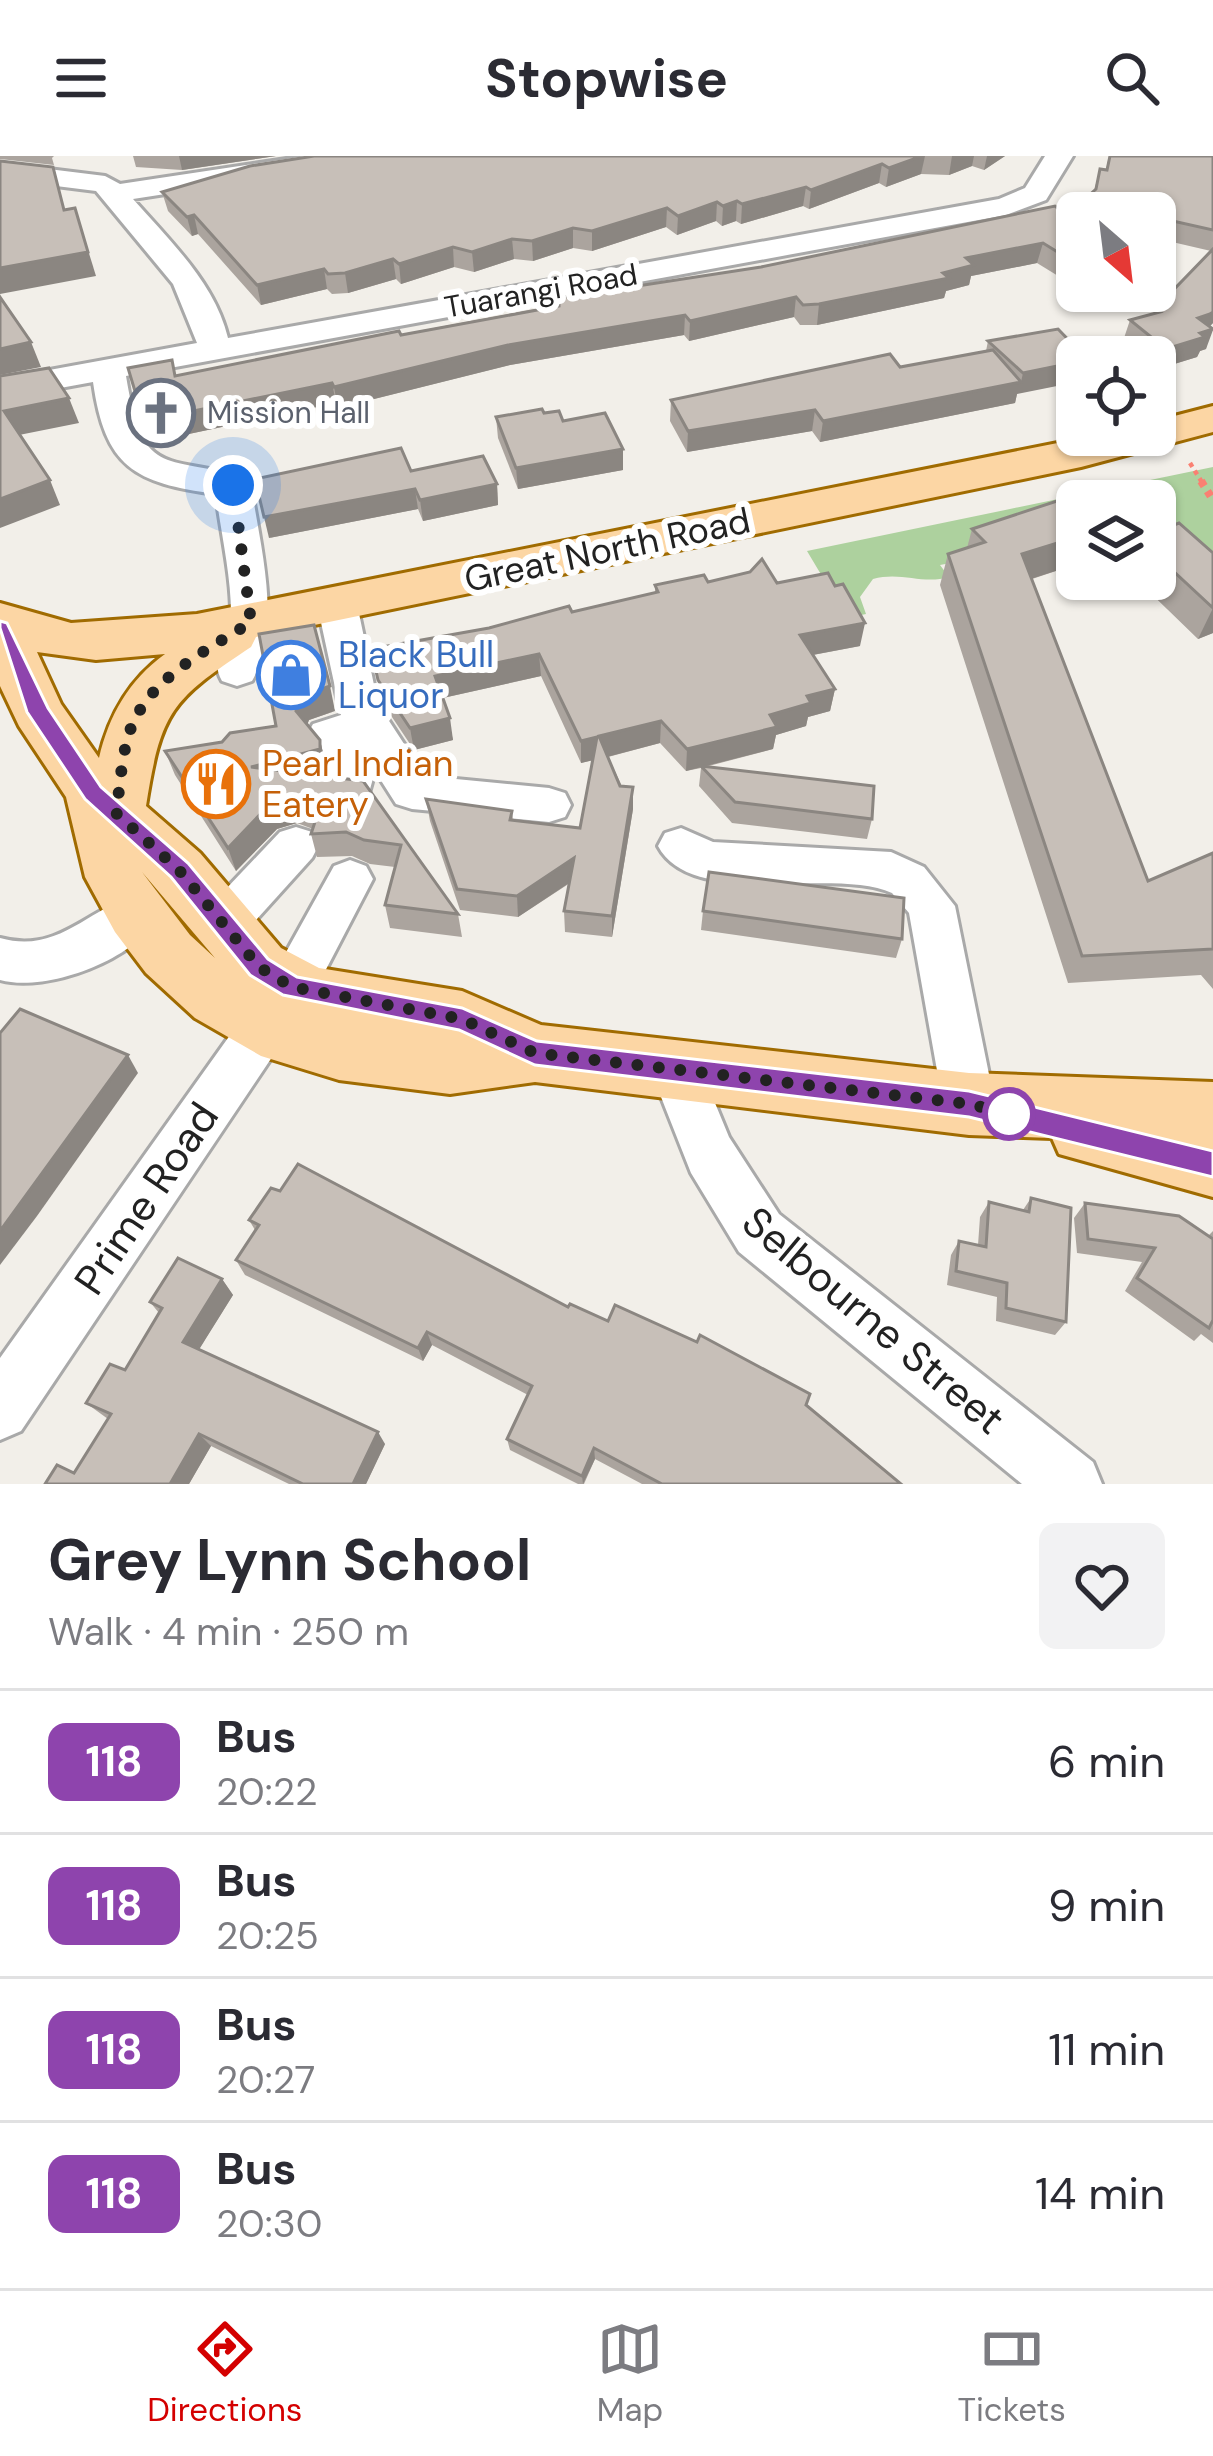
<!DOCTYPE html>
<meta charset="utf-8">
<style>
body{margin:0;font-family:"DM Sans",sans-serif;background:#f2f2f3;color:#2b2b33;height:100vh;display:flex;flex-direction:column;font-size:45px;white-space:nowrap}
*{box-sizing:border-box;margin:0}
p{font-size:39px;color:#7c7c81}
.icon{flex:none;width:66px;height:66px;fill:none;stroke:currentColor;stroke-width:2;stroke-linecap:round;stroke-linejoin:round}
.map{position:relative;height:1328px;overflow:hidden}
.panel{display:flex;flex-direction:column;background:#fff;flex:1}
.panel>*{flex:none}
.badge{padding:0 24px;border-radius:18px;font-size:42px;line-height:78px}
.needle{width:78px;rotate:152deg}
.tools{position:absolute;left:1056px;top:36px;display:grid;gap:24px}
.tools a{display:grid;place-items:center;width:120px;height:120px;border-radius:18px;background:#fff;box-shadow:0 3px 9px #0004;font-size:60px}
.you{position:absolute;width:60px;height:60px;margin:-30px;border:9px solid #fff;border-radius:50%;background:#1a73e8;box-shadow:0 0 0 18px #1a73e833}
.map>.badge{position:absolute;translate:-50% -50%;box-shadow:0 0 0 6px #fff}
.round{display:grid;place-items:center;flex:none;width:126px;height:126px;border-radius:18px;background:#f2f2f3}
.summary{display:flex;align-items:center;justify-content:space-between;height:204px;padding:0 48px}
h1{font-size:57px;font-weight:700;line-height:90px}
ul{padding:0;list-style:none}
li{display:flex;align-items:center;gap:36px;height:144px;padding:0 48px;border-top:3px solid #e1e1e2}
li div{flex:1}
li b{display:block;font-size:45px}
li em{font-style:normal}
li .badge{min-width:132px;font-weight:700;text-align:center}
header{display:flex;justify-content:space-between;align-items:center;height:156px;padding:0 48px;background:#fff;font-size:54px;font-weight:700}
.tab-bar{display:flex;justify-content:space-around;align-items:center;height:168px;border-top:3px solid #e1e1e2;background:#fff;font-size:33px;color:#7c7c81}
.tab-bar a{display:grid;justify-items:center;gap:6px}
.tab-bar .on{color:#d40000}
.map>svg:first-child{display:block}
</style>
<header><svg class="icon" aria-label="menu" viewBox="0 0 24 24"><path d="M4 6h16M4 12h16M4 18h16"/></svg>Stopwise<svg class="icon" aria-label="search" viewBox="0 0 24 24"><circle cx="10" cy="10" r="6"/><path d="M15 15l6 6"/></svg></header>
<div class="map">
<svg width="1213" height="1328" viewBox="0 0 1213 1328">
<rect width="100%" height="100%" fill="#f2efe9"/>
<path fill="#add19e" d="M1213,311V441L1155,401V345H1077V383L940,409L949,421C923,429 901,415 873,423L860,441L866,458L847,462L807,395Z"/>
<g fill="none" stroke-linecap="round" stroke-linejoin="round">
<g stroke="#a9a9a9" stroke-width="6">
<g id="minor">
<path d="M306,0H373L359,8L133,43C169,84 215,127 228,182L999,43L1025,32L1045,0H1073L1046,44L1006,59L126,220C143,322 161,299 246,321L251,329C260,390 283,471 252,525L237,530L222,525C208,501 230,487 231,463C232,423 221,378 216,338C134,327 105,311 93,226L0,243V223L197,187L173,128L96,35L0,23V7L105,20L120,28Z"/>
<path d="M337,435L351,438L357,448L378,548L425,620L549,632L565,637L571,649L565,661L549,666L412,653L396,648L375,615L369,637L353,642L337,637L331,625V607L307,579L313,568L341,559L317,448L323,438Z"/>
<path d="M296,671L312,676L319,689L312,702L239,783L222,789L205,783L198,769L205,755L280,676Z"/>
<path d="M681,672L713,686L891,696L924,711L955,750L995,948L988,965L969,972L950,965L943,948L909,757L892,737C834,710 692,755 658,690L665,677Z"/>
<path d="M350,704L366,710L373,723L309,846L21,1275L0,1284V1202L275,816L334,710Z"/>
<path d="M136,738L153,744L160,758C138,803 47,837 0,824V782C57,798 86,755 136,738Z"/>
<path d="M676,890L694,896L729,981L779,1058L1093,1306L1102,1328H1022L739,1096L691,1017L650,913L658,896Z"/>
</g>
</g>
<g stroke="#a06b00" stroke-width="6">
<path id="major" d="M1213,250V276L1081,311L256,481L251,491C171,544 161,555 146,650L200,697L281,792L319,812L462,835L541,869L969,917L1213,926V1041L1059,998L1052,982L969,979L535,926L450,938L339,924L261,900L195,862L146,817L115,776L85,721L66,641L19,570L0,530V447L71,467L197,458L1098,279H1155V265ZM37,496L96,504L165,498C129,524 109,559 99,602L61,548ZM142,716L215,802L190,779Z"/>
</g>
<path stroke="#fa8072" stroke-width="4.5" stroke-dasharray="4.5 4.5" stroke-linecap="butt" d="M1190,307L1203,328"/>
<path stroke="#fa8072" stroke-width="8" stroke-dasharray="6 6" stroke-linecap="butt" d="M1201,325L1213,344"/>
<use href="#minor" fill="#fff" fill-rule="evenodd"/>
<use href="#major" fill="#fcd6a4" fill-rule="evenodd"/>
</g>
<g fill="#aba49e">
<path d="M0,0H54L52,2L54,9L0,3Z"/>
<path d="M133,0H276L182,14L136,11Z"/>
<path d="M314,0H1005L984,14L972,10L949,19L921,18L886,31L879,27L809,53L803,50L741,68L736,65L722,70L716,65L677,79L666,71L592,95L573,92L533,105L514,103L474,116L454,111L401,128L396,123L348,137L332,138L327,133L261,149L198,78L192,80L168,55L162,36Z"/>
<path d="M1109,0H1213V167L1210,170L1206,193L1200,195L1197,201L1158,213L1155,211V201H1143L1123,185L1130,164L1154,158L1155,153L1211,95L1155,82V57H1077L1076,131L1037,107L971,120L969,129L946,135L944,142L817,169H800L794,161L689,185L684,179L510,209L338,252L336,247L151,286L177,220L761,111L1066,60L1094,35L1100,13L1106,14Z"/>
<path d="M1058,173L1017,238L1015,247L820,286L812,275L687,296L670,265L671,244L900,211L986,195L988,185Z"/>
<path d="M544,257L623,314L518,333L498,282L496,261Z"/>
<path d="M411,315L497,328L498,349L423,365L418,353L269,382Z"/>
<path d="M1077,347V408L1032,423L1148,725L1213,697V833L1201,819L1068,827L940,429L948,398L967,392L972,373Z"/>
<path d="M1155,367L1213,397V477L1198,483L1136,423H1155Z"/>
<path d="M708,426L777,427L860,490L813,499L835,533L830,555L808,561L806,570L776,579L773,593L705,611L872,663L867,683L732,667L699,630L701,612L686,615L660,587L608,601L633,653L612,781L565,776L564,755L570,727L518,761L460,754L430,665L426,643L512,655L513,664L580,672L593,604L581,607L541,520L443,542L453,584L414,594L382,546L371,493L572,456L655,437V429Z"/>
<path d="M335,555L309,564L307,569L320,584L326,609V617L319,619L363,625L458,758L462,781L390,772L385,749L395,711L370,708L352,700L317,701L311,678L313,673L297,667L277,673L236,715L175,619L165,595L222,586Z"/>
<path d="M703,755L902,783L896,802L701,774Z"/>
<path d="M1031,1042L1066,1166L1055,1179L996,1165L997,1141L947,1129L951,1099L959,1085L978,1089L980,1061L989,1046L1023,1054Z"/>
<path d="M1085,1047L1208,1080L1213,1075V1187L1201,1178L1194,1185L1125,1135L1142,1106L1077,1097L1074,1062Z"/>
<path d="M249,1064L568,1151L806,1249L901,1328H642L595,1303L584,1328H578L510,1294L507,1283L528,1239L432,1189L423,1205L245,1119L236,1104L255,1074Z"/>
<path d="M222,1123L233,1139L199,1193L385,1288L366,1328H289L211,1290L189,1328H45L74,1317L108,1263L86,1247L125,1214L159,1157L150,1146Z"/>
</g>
<g fill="#8b8681">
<path d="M179,0H276L182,14Z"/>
<path d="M922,0H925L921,18L886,31L889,12Z"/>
<path d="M952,0H974L972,10L949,19Z"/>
<path d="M987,0H1005L984,14Z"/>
<path d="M882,8L879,27L809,53L811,34Z"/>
<path d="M806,31L803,50L741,68L742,48Z"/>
<path d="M737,45L736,65L722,70L723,50Z"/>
<path d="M717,46L716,65L677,79L678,60Z"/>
<path d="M75,52L96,120L0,138V112Z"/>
<path d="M667,52L666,71L592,95V75Z"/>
<path d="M194,59L198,78L192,80L187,61Z"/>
<path d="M573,72V92L533,105L532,85Z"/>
<path d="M512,83L514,103L474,116L472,96Z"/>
<path d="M1043,87L1037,107L971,120L969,129L946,135L944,142L817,169L819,148L966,102Z"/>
<path d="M453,91L454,111L401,128L399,108Z"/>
<path d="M393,103L396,123L348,137L345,117Z"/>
<path d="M324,113L327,133L261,149L257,129Z"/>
<path d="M796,141L794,161L689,185L690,165Z"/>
<path d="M1213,156V167L1205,175L1213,174L1206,193L1200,195L1197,201L1158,213L1166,193L1198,162Z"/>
<path d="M685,159L684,179L510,209L338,252L334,231L508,189Z"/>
<path d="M31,186L41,211L0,219V193Z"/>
<path d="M1077,206V226L1017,238L1015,247L820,286L823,265L1021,226L1023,217Z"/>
<path d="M332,227L336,247L151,286L144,265Z"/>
<path d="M69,242L79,267L14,280L4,255Z"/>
<path d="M815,254L812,275L687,296L688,275Z"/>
<path d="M623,293V314L518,333L516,312Z"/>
<path d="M50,324L60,349L0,372V343Z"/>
<path d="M497,328L498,349L423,365L420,344Z"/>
<path d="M415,333L418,353L269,382L264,361Z"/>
<path d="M1077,381V408L1012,429L1022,398Z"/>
<path d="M1213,452V477L1198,483Z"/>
<path d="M865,467L860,490L796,502L800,479Z"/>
<path d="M539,498L541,520L438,543L435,520Z"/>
<path d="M330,530L335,555L309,564L303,579L296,555L303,540Z"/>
<path d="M835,533L830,555L808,561L806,570L776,579L773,593L686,615L687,593L770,559L807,540Z"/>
<path d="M450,562L453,584L414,594L410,572Z"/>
<path d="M661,565L660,587L599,603V580Z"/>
<path d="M597,581L598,603L581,607V585Z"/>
<path d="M320,584L326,609V617L259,635L251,611Z"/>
<path d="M633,631V653L612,781V760Z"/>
<path d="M290,643L297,667L277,673L236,715L228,692L269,649Z"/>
<path d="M574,702L575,723L518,761L517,740Z"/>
<path d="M128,899L138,917L37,1060L0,1109V1075Z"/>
<path d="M222,1123L233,1139L195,1200L183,1186Z"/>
<path d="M427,1176L432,1189L423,1205L418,1192Z"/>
<path d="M378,1276L385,1288L366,1328H353Z"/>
<path d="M199,1278L211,1290L189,1328H170Z"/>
<path d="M594,1292L595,1303L583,1328L582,1320Z"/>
</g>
<g fill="#c7bfb8" stroke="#8b8681" stroke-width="3">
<path d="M314,0H922L889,12L882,8L811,34L806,31L742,48L737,45L723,50L717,46L678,60L667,52L592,75L573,72L532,85L512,83L472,96L453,91L399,108L393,103L345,117L328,118L324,113L257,129L194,59L187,61L162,36L250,10Z"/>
<path d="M1110,0H1213V74L1155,61V57H1077V108L1043,87L966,102L974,109L943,117L949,122L819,148L803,149L796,141L690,165L685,159L508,189L334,231L332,227L144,265L128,212L172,204L175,220L399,175L401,179L559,150V142L761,111L1055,50L1066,60L1096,33L1100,13L1107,14Z"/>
<path d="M0,5L53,11L64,54L75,52L88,96L0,112Z"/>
<path d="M1213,93V156L1210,158L1198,162L1213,173L1200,177L1205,181L1166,193L1130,164L1160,156L1155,153Z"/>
<path d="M0,141L31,186L0,193Z"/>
<path d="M1058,173L1085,201H1077V206L1023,217L988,185Z"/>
<path d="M993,194L1021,226L823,265L815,254L688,275L671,244L890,198L900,211Z"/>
<path d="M49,212L69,242L4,255L50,324L0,343V220Z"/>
<path d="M542,253L544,257L559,255L563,265L605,257L623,293L516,312L496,261Z"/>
<path d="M401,292L411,315L483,300L497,328L420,344L415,333L264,361L255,323Z"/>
<path d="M1063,343L1077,347V381L1022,398L1148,725L1213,697V793L1082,800L948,398L985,386L972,373Z"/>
<path d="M1155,367L1169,371L1179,367L1213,397V452L1155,398Z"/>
<path d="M762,403L777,427L828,417L835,430L843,428L865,467L800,479L835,533L807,540L811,547L770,559L777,571L687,593L661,565L599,580L620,630L633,631L612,760L564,755L574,702L517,740L457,733L426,643L512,655L510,664L580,672L597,581L581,585L539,498L435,520L450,562L410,572L378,524L371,493L489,472L569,450L572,456L658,436L655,429L704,419L708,426L750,416Z"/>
<path d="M314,469L330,530L303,540L296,555L320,584V593L251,611L363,625L458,758L385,749L401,689L364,684L346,676L311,678L316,663L309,650L290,643L269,649L228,692L165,595L222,586L230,577L276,570L259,478Z"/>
<path d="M701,610L874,630L872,663L735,646Z"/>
<path d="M709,716L904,742L902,783L703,755Z"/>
<path d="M20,853L128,899L0,1075V877Z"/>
<path d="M298,1008L568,1151L570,1148L608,1165L615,1149L697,1186L700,1179L810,1238L806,1249L901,1328H662L594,1292L582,1320L507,1283L532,1230L427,1176L418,1192L236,1104L259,1069L249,1064L271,1032L280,1035Z"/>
<path d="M1031,1042L1071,1052L1066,1166L1006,1152L1007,1127L956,1115L959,1085L986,1091L989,1046L1029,1056Z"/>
<path d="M1085,1047L1179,1060L1213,1083V1164L1209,1172L1137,1122L1155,1092L1088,1083Z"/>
<path d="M178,1102L222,1123L183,1186L378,1276L353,1328H303L199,1278L170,1328H45L57,1309L74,1317L111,1258L86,1247L110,1208L125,1214L162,1152L150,1146Z"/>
</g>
<path fill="#8e44ad" stroke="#fff" stroke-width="3" d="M0,465L7,467L48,552L101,631L188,707L268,803L297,821L462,852L537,885L969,935L1213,995V1021L969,961L535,909L459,874L283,839L250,819L171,721L85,643L27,556L0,472Z"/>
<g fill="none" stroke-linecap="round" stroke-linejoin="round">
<path stroke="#222" stroke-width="12" stroke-dasharray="0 21.6" d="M233,329L251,466C205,496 144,524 128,581C121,605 120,632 116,657L179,714L259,811L292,831L462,863L535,897L969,948L1009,958"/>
</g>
<defs>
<g id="church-ring" transform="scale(3.45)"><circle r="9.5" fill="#fff" stroke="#6b7280" stroke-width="1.5"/><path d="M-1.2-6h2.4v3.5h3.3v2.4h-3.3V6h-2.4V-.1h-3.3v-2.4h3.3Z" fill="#6b7280"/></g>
<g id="shop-ring" transform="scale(3.45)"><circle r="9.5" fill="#fff" stroke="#3f7fe0" stroke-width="1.5"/><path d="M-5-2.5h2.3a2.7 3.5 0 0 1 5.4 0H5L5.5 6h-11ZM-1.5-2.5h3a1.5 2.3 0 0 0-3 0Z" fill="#3f7fe0"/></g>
<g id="restaurant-ring" transform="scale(3.45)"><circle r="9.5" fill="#fff" stroke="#e8710a" stroke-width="1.5"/><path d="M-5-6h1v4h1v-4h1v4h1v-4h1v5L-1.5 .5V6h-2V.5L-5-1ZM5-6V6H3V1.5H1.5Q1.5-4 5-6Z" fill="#e8710a"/></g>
</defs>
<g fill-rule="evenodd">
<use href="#church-ring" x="161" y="257"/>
<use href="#shop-ring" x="291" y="519"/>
<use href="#restaurant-ring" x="216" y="628"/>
</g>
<circle fill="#fff" stroke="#8e44ad" stroke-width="6" cx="1009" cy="958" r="24"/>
<g text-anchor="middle" stroke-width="12" stroke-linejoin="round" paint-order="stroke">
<g font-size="30" fill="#222" stroke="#fff">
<text transform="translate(541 135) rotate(-10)" y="10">Tuarangi Road</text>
</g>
<g font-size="30" fill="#5b616d" stroke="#fff" text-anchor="start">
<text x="207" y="267">Mission Hall</text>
</g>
<g font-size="36" fill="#222" stroke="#fff">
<text transform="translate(607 393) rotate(-12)" y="13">Great North Road</text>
</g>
<g font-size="36" fill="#366cbe" stroke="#fff" text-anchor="start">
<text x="338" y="511">Black Bull<tspan x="338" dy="41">Liquor</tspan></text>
</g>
<g font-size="36" fill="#c56008" stroke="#fff" text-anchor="start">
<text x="262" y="620">Pearl Indian<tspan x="262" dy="41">Eatery</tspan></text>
</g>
<g font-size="42" fill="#222" stroke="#fff">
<text transform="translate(146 1042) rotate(-56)" y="15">Prime Road</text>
<text transform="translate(874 1164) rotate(40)" y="15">Selbourne Street</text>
</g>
</g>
</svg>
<div class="tools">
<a><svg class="needle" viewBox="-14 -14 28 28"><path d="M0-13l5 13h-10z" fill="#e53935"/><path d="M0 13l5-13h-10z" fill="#7c7c81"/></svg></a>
<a><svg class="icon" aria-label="locate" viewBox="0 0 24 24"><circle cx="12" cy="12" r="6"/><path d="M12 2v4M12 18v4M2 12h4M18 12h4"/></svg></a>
<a><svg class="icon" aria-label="layers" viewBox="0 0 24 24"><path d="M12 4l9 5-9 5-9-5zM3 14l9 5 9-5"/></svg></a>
</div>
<div class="you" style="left:233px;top:329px"></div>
</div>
<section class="panel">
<div class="summary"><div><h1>Grey Lynn School</h1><p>Walk · 4 min · 250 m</p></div><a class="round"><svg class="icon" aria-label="heart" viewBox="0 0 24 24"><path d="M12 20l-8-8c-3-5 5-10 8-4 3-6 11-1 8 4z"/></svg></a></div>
<ul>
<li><span class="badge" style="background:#8e44ad;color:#fff">118</span><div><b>Bus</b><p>20:22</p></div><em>6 min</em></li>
<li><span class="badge" style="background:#8e44ad;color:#fff">118</span><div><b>Bus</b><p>20:25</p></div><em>9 min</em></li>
<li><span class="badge" style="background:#8e44ad;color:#fff">118</span><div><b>Bus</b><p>20:27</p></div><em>11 min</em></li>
<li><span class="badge" style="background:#8e44ad;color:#fff">118</span><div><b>Bus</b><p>20:30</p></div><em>14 min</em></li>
</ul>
</section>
<nav class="tab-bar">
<a class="on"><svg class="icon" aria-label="directions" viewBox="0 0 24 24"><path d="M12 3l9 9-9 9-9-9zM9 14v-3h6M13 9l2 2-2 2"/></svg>Directions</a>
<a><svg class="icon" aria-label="map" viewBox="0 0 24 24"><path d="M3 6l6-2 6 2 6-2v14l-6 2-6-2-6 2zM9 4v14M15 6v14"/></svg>Map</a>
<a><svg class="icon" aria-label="tickets" viewBox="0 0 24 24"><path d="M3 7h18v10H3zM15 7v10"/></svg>Tickets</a>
</nav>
